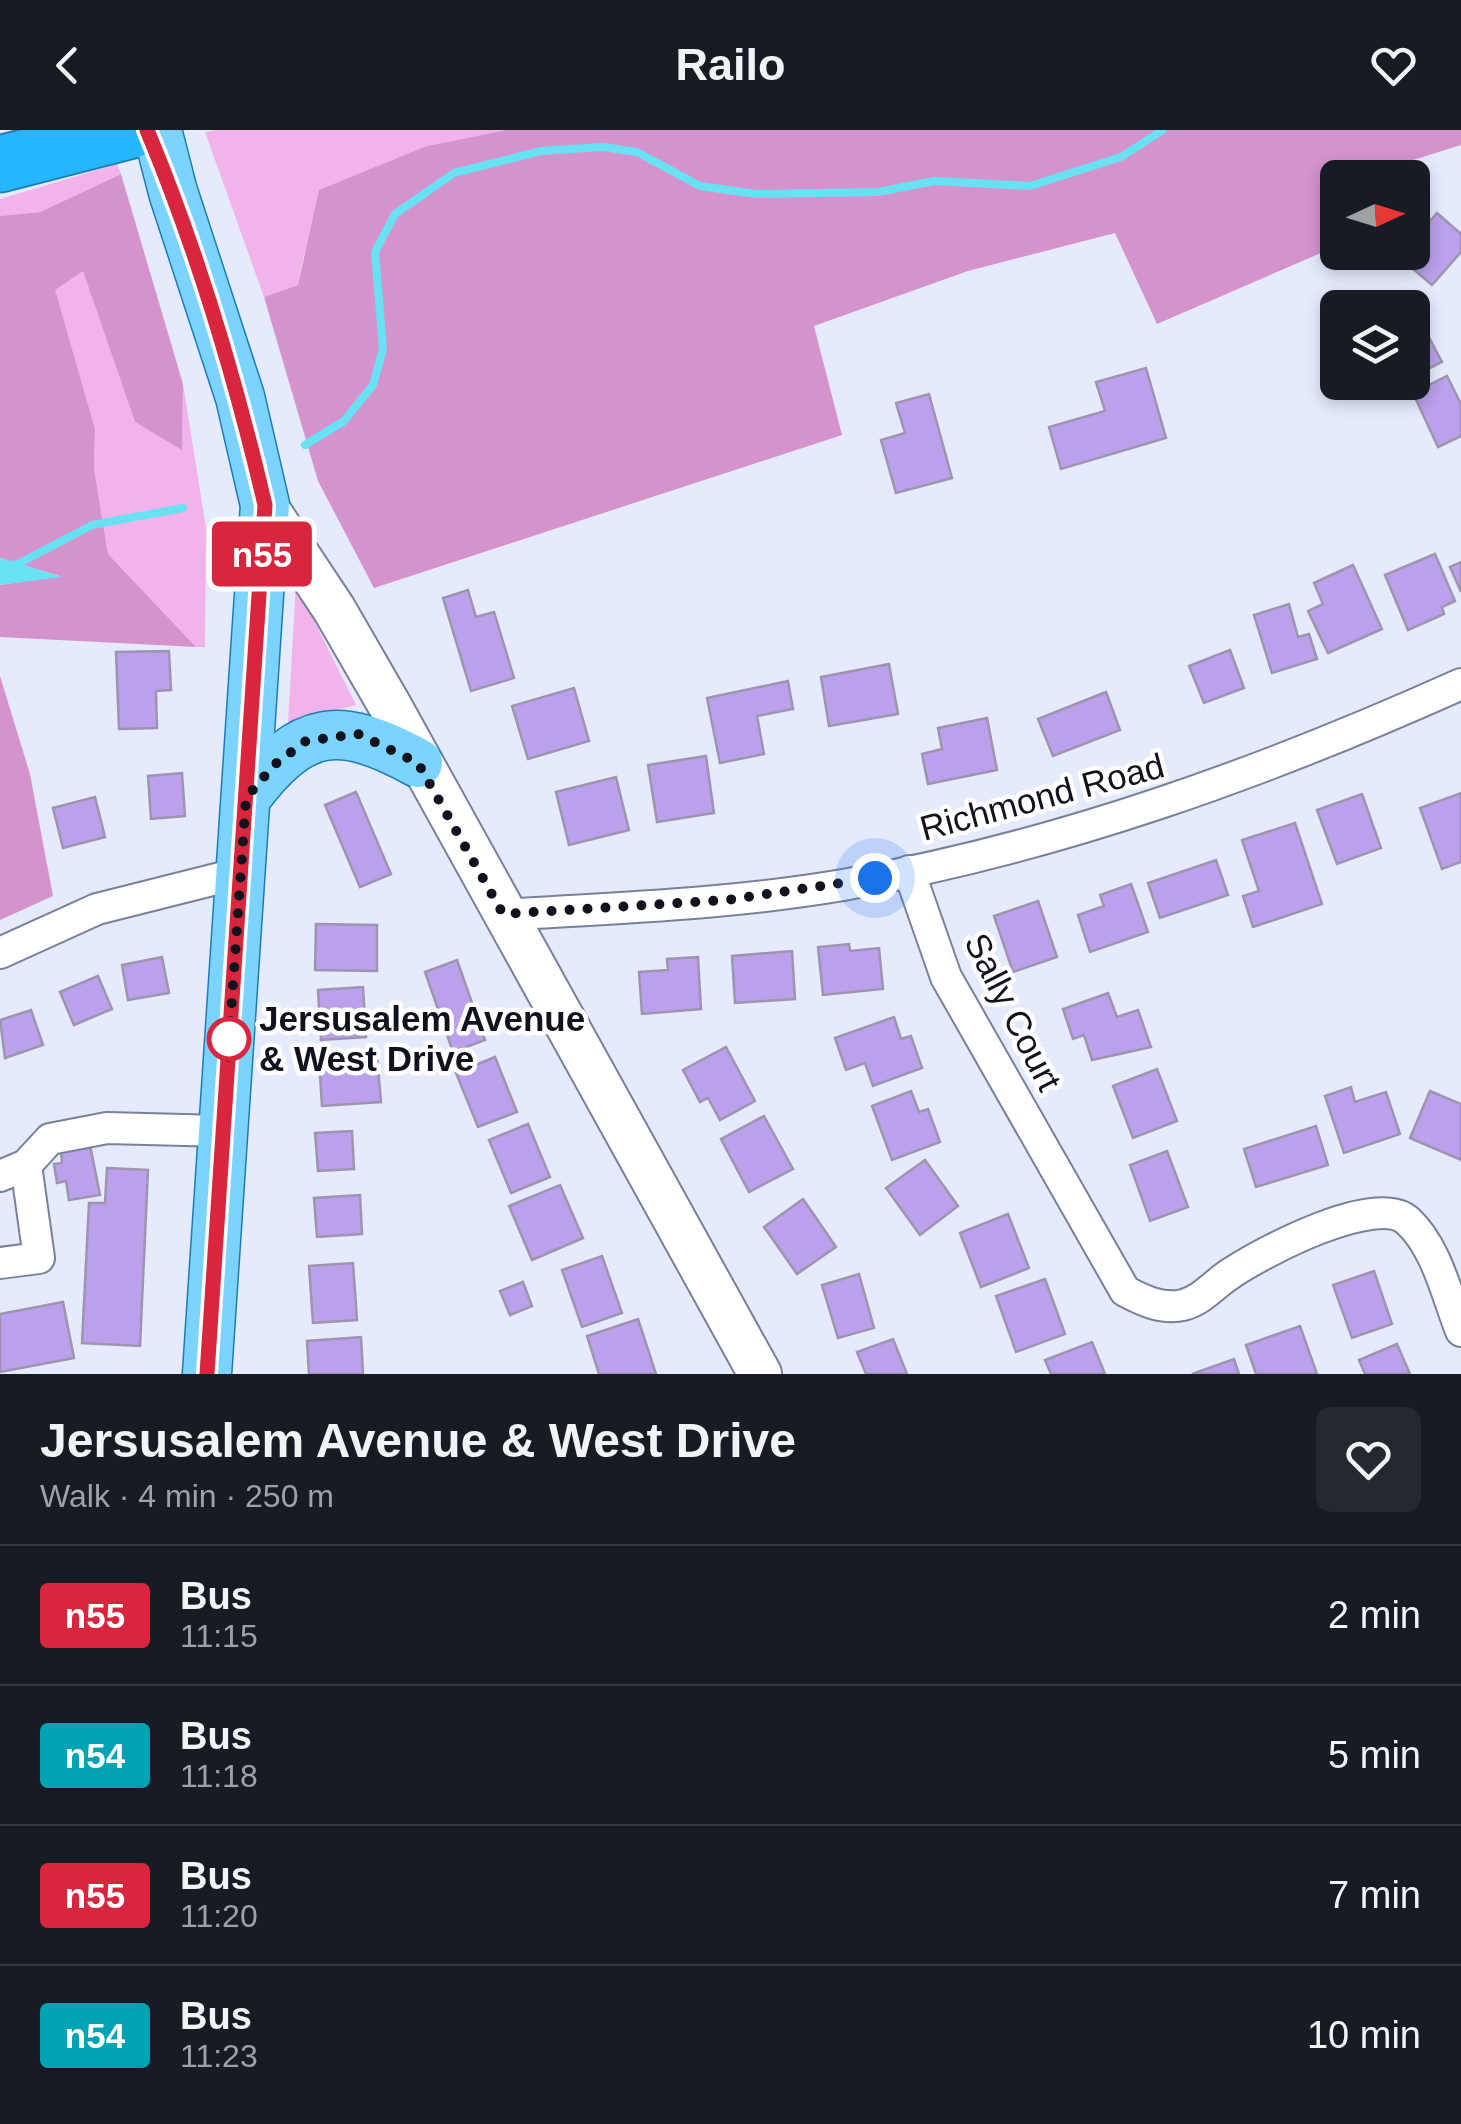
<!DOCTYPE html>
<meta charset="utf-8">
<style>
body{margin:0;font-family:Helvetica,sans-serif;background:#242831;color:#f1f3f6;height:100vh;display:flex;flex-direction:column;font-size:38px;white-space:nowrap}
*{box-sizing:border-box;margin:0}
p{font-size:32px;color:#9ea1a6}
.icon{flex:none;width:55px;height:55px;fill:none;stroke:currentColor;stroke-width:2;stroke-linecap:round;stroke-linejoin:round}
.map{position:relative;height:1244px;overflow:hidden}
.drawer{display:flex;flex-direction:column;background:#171b24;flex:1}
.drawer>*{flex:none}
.badge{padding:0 20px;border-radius:8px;font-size:35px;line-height:65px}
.needle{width:65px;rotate:86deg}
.fabs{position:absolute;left:1320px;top:30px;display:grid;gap:20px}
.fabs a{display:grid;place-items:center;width:110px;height:110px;border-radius:15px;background:#171b24;box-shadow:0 5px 15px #0003;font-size:50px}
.you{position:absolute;width:50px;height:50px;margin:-25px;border:8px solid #fff;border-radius:50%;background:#1a73e8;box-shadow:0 0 0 15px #1a73e833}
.map>.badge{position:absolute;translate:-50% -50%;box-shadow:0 0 0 5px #fff}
.round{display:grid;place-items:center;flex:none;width:105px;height:105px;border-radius:15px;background:#242831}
.summary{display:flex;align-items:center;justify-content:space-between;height:170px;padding:0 40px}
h1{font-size:48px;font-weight:700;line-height:75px}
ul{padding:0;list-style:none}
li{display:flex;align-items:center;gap:30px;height:140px;padding:0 40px;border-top:2px solid #363941}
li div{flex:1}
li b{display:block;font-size:38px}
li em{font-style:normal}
li .badge{min-width:110px;font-weight:700;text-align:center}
header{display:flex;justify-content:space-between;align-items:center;height:130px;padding:0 40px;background:#171b24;font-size:45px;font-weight:700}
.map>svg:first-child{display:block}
</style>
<header><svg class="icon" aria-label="back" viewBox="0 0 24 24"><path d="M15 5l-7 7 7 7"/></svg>Railo<svg class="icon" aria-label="heart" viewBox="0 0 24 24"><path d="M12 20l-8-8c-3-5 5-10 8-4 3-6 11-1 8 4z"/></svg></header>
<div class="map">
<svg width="1461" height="1244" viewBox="0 0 1461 1244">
<rect width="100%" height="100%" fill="#e5ebfc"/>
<g fill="#f2b3ea">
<path d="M217,0H506L427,16L304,124L298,155L264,167L205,2Z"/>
<path d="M117,34L121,44L40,82L0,86V69Z"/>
<path d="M83,140L135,292L182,319L183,254L206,398L205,517H196L108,424L94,338L95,299L54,159Z"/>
<path d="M296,454L356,575L288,593Z"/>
</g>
<g fill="#d593cd">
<path d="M506,0H1461V15L1359,47L1338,48L1337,116L1157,194L1115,103L968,141L814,196L842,305L374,458L318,351L264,167L298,155L319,60L427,16Z"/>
<path d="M121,44L183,254L182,320L135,292L83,141L55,160L95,299L94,338L108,424L196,517L0,507V455L59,446L0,428V86L40,82Z"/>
<path d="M0,546L30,644L53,766L0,790Z"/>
</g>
<path fill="#68e2f2" d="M0,428L62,447L0,455Z"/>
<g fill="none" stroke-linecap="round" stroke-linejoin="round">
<g stroke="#68e2f2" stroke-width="8">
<path d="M305,315L344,291L373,255L383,219L375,122L395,84L454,43L541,21L603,17L637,22L700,56L756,64L878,62L934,51L1030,56L1121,27L1163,0"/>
<path d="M0,436L18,434L92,395L183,378"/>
</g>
</g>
<g fill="#bba0ec" stroke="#9d95b0" stroke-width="2.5">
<path d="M1437,83L1461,104V122L1432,155L1399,127L1412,122V112Z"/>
<path d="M1415,181L1442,232L1412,247V182Z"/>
<path d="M1146,238L1166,308L1061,339L1049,297L1105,281L1096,252Z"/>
<path d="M1447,246L1461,274V306L1438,317L1413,263Z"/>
<path d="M929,264L952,348L896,363L881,310L905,303L896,273Z"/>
<path d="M1435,424L1455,471L1442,477L1444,484L1408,500L1385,445Z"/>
<path d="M1461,432V462L1450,437Z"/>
<path d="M1353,435L1382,499L1328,523L1308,481L1323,474L1314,453Z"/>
<path d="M468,460L476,487L494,482L514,548L471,561L443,468Z"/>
<path d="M1289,474L1298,507L1309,504L1317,529L1272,543L1254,485Z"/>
<path d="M1230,520L1244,558L1204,573L1189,536Z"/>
<path d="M169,521L171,560L156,561L157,598L119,599L116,522Z"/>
<path d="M889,534L898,584L829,596L821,547Z"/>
<path d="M788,551L793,579L757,586L764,624L720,633L707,568Z"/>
<path d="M574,558L589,611L528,629L512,576Z"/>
<path d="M1106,562L1120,600L1053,626L1038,589Z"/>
<path d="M987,588L997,640L928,654L922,624L942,619L938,598Z"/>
<path d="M706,626L714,683L657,692L648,635Z"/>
<path d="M182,643L185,686L151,689L148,646Z"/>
<path d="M616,647L629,700L569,715L556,662Z"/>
<path d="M356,662L391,744L360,757L325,675Z"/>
<path d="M1461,663V732L1442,739L1420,678Z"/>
<path d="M1362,664L1381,718L1337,734L1317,680Z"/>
<path d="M95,667L105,707L63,718L53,678Z"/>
<path d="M1295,693L1322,774L1253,797L1243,766L1259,761L1242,710Z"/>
<path d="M1216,730L1228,765L1160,788L1148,753Z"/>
<path d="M1131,754L1148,802L1090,822L1078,785L1104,776L1100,765Z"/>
<path d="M1038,771L1057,827L1013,842L994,786Z"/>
<path d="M316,794L377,795V841L315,840Z"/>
<path d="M849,814L850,821L879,818L883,859L823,865L818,817Z"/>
<path d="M792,821L795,869L735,873L732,826Z"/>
<path d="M162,827L169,863L128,870L122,835Z"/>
<path d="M698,827L701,879L642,884L639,842L668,840L667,829Z"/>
<path d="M457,830L485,910L453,922L425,842Z"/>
<path d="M98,846L112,879L74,895L60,862Z"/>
<path d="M363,857L366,907L321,910L318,860Z"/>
<path d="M1108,863L1117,887L1138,880L1151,917L1092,930L1084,905L1073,909L1063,879Z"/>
<path d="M31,880L43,915L5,928L0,890Z"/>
<path d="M894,887L901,909L911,906L922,938L873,956L865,933L846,940L835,908Z"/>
<path d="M726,917L755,971L720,990L708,968L700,972L683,940Z"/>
<path d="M377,925L381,972L322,976L319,929Z"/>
<path d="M495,927L517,982L478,997L456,943Z"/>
<path d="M1157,939L1177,991L1133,1008L1113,956Z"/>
<path d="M1351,957L1355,972L1386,962L1400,1004L1344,1023L1325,966Z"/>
<path d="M911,961L919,982L928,979L940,1012L892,1030L872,976Z"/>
<path d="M1430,961L1461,974V1030L1410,1008Z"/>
<path d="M764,986L793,1039L749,1062L721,1009Z"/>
<path d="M528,994L550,1047L511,1063L489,1010Z"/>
<path d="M1316,996L1328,1035L1256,1057L1244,1019Z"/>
<path d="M352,1001L354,1039L318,1041L315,1003Z"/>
<path d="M90,1015L100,1065L69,1070L66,1051L57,1053L54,1034L62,1033L61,1020Z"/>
<path d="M1167,1021L1188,1077L1150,1091L1130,1035Z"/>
<path d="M925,1030L958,1076L920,1105L886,1058Z"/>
<path d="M107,1038L148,1040L140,1216L82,1213L89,1073H105Z"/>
<path d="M560,1055L583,1108L532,1130L509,1076Z"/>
<path d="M360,1065L362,1104L317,1107L314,1068Z"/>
<path d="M803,1069L836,1117L797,1144L764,1097Z"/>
<path d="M1008,1084L1029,1138L981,1157L960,1103Z"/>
<path d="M602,1126L622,1183L582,1197L562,1140Z"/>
<path d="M353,1133L357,1190L313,1193L309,1136Z"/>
<path d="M1374,1141L1392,1194L1352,1208L1333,1155Z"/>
<path d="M859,1144L874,1198L838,1208L822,1155Z"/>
<path d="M1045,1149L1065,1204L1016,1222L996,1166Z"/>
<path d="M523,1152L532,1176L510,1185L500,1161Z"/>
<path d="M63,1172L74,1228L0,1242V1184Z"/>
<path d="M638,1189L656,1244H599L587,1206Z"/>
<path d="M1300,1196L1317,1244H1256L1246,1215Z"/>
<path d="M361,1207L363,1244H309L307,1211Z"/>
<path d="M893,1209L907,1244H866L857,1222Z"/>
<path d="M1092,1212L1105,1244H1051L1045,1230Z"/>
<path d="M1397,1214L1410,1244H1365L1359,1230Z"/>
<path d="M1234,1229L1239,1244H1192Z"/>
</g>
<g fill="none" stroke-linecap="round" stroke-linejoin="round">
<g stroke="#78819a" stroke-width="34">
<g id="minor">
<path d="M909,741L946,847L1125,1161C1142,1170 1162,1180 1183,1175C1203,1170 1216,1152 1233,1142C1265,1121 1377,1062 1408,1091C1437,1118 1447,1166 1461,1201"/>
<path d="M503,785C616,778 731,774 843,755C1058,717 1263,643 1461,554"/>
<path d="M0,823L97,779L240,743"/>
<path d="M0,1046L26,1035L50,1009L107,998L223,1001"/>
<path d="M0,1133L39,1128L26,1035"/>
</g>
</g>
<g stroke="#78819a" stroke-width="46">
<path id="secondary" d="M265,375L334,479L390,576L760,1244"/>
</g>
<g stroke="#1e7db0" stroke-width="51">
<g id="primary">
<path d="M157,0L173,62L240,267L265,375L207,1244"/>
<path d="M246,668C302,593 339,590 418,633"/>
</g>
</g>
<g stroke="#1e7db0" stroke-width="59">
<path id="motorway" d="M0,34L132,0"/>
</g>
<use href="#minor" stroke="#fff" stroke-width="30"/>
<use href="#secondary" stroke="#fff" stroke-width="42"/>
<use href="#primary" stroke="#7dd3ff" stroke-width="48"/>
<use href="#motorway" stroke="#26b6ff" stroke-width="55"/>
</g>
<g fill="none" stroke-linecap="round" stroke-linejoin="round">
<g stroke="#fff" stroke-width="22">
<path id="line" d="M147,0C198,122 235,247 265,375L207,1244"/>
</g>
<use href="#line" stroke="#d7263d" stroke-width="15"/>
<path stroke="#10131d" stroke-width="10" stroke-dasharray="0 18" d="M229,909L228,927L246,668L274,635L306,611L358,604L418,633L503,784L727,770L875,748"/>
</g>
<circle fill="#fff" stroke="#d7263d" stroke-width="5" cx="229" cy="909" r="20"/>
<g text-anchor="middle" stroke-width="9" stroke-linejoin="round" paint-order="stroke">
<g font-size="35" fill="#10131d" stroke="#fff">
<text transform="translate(1042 667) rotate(-15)" y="12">Richmond Road</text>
<text transform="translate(1013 882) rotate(63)" y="12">Sally Court</text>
</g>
<g font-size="35" font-weight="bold" fill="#10131d" stroke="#fff" text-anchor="start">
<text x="259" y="901">Jersusalem Avenue<tspan x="259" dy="40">&amp; West Drive</tspan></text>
</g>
</g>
</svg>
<div class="fabs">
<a><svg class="needle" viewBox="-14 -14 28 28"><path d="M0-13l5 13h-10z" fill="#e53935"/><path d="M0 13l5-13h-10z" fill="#9ea1a6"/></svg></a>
<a><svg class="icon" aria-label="layers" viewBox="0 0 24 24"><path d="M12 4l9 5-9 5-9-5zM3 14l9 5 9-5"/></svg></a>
</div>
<div class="you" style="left:875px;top:748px"></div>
<b class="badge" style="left:262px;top:424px;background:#d7263d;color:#fff">n55</b>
</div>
<section class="drawer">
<div class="summary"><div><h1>Jersusalem Avenue &amp; West Drive</h1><p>Walk · 4 min · 250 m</p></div><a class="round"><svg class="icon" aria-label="heart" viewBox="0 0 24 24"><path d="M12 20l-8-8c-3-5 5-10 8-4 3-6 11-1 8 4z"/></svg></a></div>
<ul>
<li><span class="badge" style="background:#d7263d;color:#fff">n55</span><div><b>Bus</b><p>11:15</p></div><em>2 min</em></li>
<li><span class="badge" style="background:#00a3b4;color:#fff">n54</span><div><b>Bus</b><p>11:18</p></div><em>5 min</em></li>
<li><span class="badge" style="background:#d7263d;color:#fff">n55</span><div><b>Bus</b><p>11:20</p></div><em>7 min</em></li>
<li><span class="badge" style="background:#00a3b4;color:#fff">n54</span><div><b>Bus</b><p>11:23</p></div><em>10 min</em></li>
</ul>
</section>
